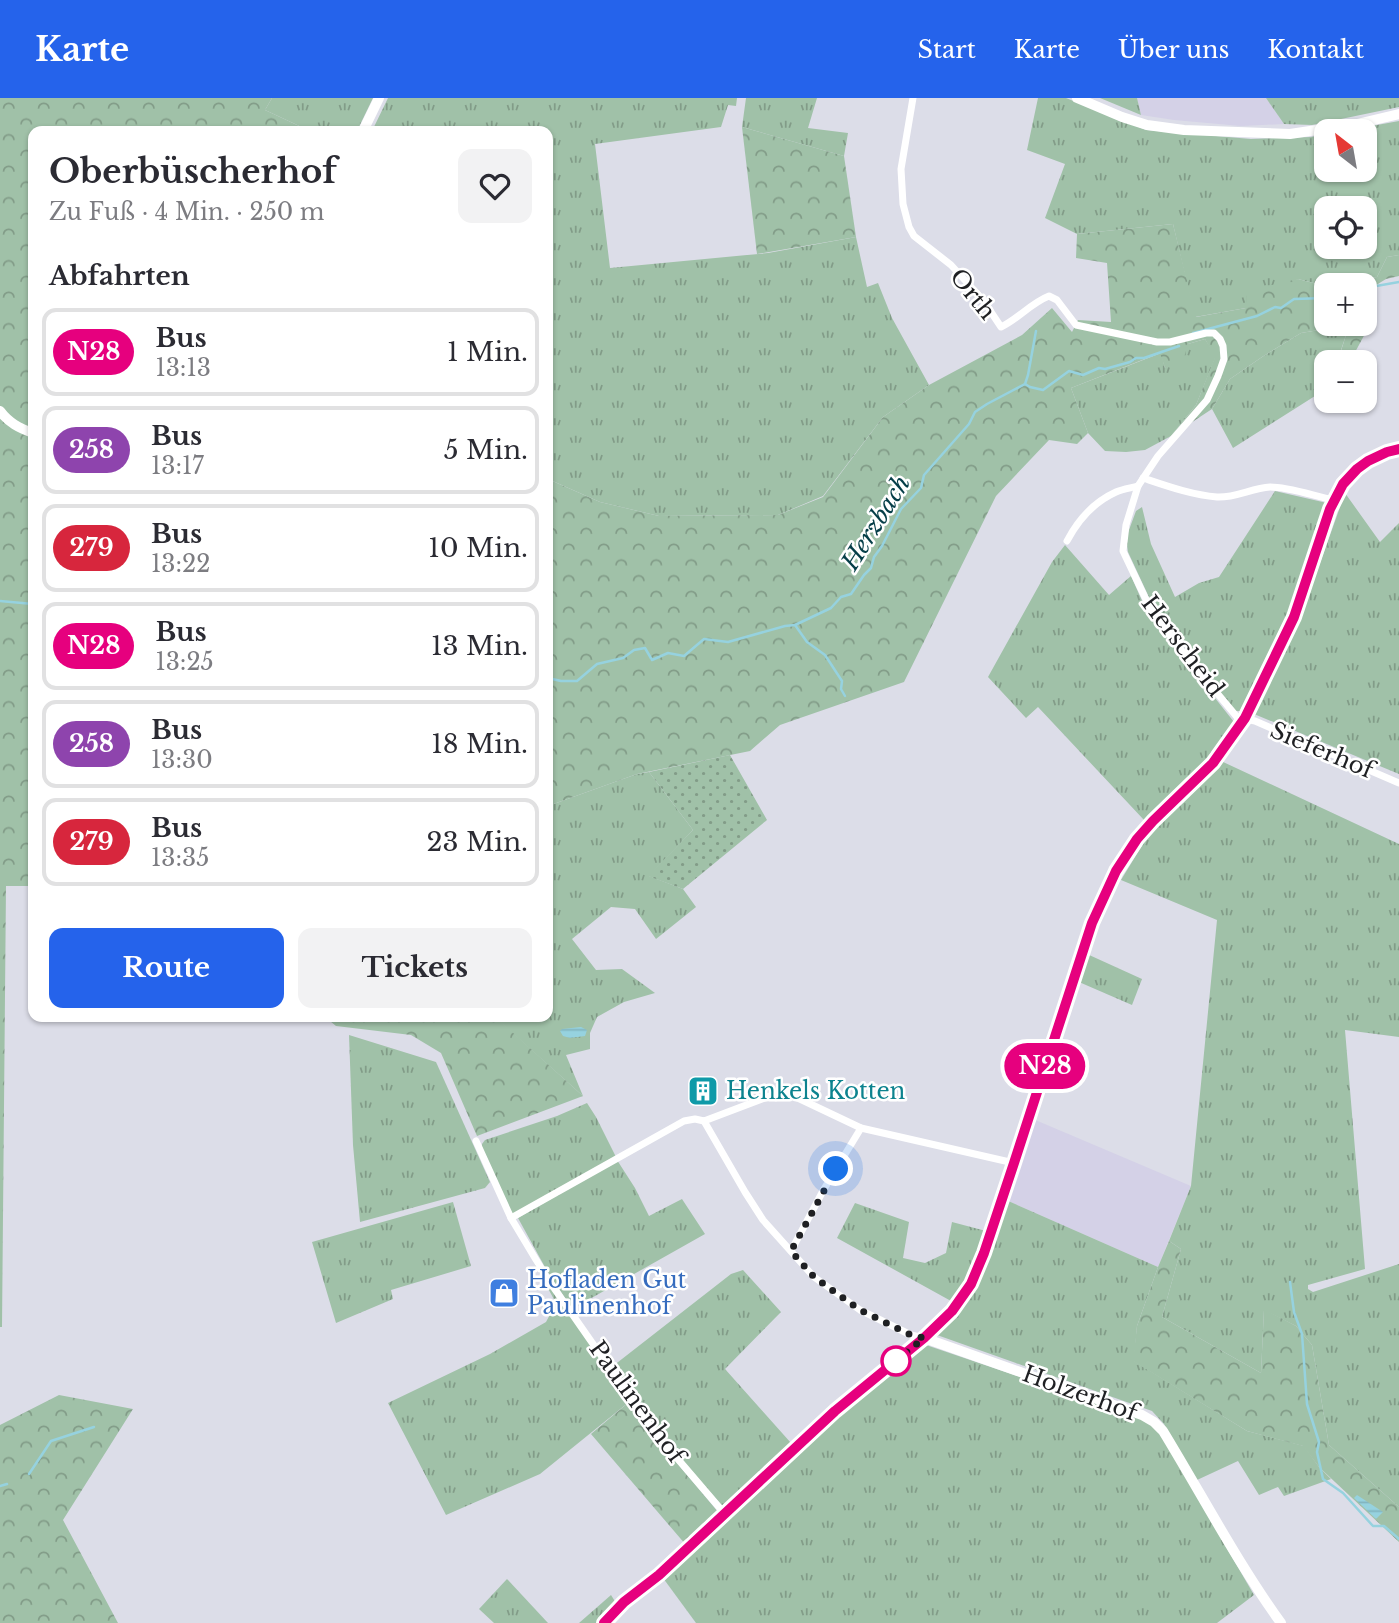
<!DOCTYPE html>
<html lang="de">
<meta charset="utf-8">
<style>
body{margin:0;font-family:"Libre Baskerville",serif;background:#f2f2f3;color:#2b2b33;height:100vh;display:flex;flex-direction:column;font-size:26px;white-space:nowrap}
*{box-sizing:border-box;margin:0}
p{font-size:23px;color:#7c7c81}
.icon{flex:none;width:38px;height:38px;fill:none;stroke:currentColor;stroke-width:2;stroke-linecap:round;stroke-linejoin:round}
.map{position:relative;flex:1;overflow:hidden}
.side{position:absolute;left:28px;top:28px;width:525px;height:896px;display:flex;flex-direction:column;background:#fff;border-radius:14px;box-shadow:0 2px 5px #0004}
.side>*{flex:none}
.badge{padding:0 14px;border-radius:23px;font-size:24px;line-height:46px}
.needle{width:46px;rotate:329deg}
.fabs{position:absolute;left:1314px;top:21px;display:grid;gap:14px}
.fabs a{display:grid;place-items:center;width:63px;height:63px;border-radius:14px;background:#fff;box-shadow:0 2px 5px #0004;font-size:35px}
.you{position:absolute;width:35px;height:35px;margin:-18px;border:5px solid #fff;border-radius:50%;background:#1a73e8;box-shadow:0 0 0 10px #1a73e833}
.map>.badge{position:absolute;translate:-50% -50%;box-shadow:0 0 0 4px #fff}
h2{padding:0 21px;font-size:26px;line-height:63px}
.round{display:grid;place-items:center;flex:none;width:74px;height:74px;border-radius:14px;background:#f2f2f3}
.summary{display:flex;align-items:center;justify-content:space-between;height:119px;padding:0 21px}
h1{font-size:33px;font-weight:700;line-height:52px}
.primary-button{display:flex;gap:14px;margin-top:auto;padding:14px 21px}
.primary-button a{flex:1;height:80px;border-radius:14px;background:#2563eb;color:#fff;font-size:28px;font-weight:700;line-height:80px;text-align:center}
.primary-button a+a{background:#f2f2f3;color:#2b2b33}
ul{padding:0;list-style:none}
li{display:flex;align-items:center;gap:21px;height:88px;margin:0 14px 10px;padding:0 7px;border:4px solid #e1e1e2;border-radius:14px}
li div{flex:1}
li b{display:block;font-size:26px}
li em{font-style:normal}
li .badge{min-width:77px;font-weight:700;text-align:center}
header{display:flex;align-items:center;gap:42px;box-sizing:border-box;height:98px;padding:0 35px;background:#2563eb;color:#fff}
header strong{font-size:33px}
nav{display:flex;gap:38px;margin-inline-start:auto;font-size:24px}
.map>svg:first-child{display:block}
</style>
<header>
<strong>Karte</strong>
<nav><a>Start</a><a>Karte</a><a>Über uns</a><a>Kontakt</a></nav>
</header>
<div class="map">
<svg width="1399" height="1525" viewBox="0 0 1399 1525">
<defs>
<pattern id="grass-tufts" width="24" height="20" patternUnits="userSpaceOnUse" patternTransform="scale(1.75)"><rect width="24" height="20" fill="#a0c1a8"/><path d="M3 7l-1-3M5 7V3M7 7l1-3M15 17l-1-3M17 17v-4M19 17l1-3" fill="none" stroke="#829c88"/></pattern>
<pattern id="forest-crowns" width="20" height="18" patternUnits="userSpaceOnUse" patternTransform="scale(1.75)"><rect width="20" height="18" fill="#a0c1a8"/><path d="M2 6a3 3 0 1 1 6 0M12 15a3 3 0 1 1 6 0" fill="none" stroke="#829c88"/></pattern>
<pattern id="park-dots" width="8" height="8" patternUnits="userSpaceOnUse" patternTransform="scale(1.75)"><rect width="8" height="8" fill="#a0c1a8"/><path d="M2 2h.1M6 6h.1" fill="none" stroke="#829c88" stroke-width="1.8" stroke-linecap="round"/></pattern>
<pattern id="water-rules" width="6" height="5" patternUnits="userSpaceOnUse" patternTransform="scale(1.75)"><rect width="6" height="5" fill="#96d2df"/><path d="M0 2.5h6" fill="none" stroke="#81b4bf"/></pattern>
</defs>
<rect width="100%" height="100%" fill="#dcdde8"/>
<g fill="#d4d1e7">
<path d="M1137,0H1266L1284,26L1241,28L1174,22L1141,17Z"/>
<path d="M1033,1021L1191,1088L1158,1169L1006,1102Z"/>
</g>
<g fill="url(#grass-tufts)" fill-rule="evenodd">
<path d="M272,0H373L357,33H310L265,12Z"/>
<path d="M388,0H737L736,8L728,7L721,29L595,46L610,170L768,155L856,139L867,189L878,185L892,220L929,287L883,319L823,398L778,417L659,418L600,404L548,381V33H372Z"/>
<path d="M746,0H817L808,30L848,35L844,58L742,29Z"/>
<path d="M1038,0H1066L1146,32L1251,41L1311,39L1326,36V72H1365V33H1344L1399,23V157L1387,159L1377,179L1321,187L1298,181L1246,210L1195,219L1173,126L1077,136L1045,120L1065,66L1027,52ZM1326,110H1365V149H1326Z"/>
<path d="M1100,0H1137L1141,17Z"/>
<path d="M1266,0H1399V9L1312,27L1284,26Z"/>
<path d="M1337,229L1346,237L1340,255L1348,264H1326V291L1233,350L1212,311L1230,281L1262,259L1301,235Z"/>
<path d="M1205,241L1216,258L1196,307L1171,338L1145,352L1126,354L1105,353L1088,335L1071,290L1161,255L1165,270L1188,246Z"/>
<path d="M1275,393L1327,405L1289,518L1242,613H1235L1154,510L1128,454L1126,440L1136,413L1142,409L1151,446L1175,499L1199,485L1219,479Z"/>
<path d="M1345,395L1380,444L1399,425V676L1254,616L1303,513Z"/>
<path d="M1065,447L1109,497L1131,478L1147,514L1234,624L1209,660L1144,722L1038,609L1026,620L988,579L1052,464Z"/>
<path d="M1221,663L1399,746V939L1345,932L1365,1171L1308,1187V1191L1313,1194L1399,1166V1409L1329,1347L1312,1247L1296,1228L1264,1212L1261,1275L1162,1219L1181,1151L1169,1143L1191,1088L1217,822L1121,782L1149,736Z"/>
<path d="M649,674L693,732L649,778L683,791L696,809L656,841L635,811L611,809L572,841L596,872L622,871L655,895L624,904L597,919L590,935V951L566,957L583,998L498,922L500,919H548V708L637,676Z"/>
<path d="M1087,856L1142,881L1132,907L1079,884Z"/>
<path d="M349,937L436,964L490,1084L485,1090L360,1124L353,1047Z"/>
<path d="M587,1005L596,1019L616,1059L512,1119L482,1051V1046L485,1042L557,1018Z"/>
<path d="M617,1062L635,1090L649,1118L682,1101L705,1136L572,1211L546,1171L518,1120Z"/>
<path d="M1006,1102L1158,1169L1137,1228L1134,1263L1247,1333L1304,1348L1319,1369L1331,1381L1284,1398L1278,1389L1259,1397L1238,1363L1197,1382L1164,1326L1152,1313L937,1237L958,1216L972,1191Z"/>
<path d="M453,1104L471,1168L391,1192L393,1201L336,1225L312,1144Z"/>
<path d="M855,1105L909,1124L903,1160L925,1165L946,1155L952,1124L986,1133L964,1185L951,1203L837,1140Z"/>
<path d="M533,1163L629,1304L540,1376L446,1417L388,1305L490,1256L546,1224L556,1205Z"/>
<path d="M743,1172L781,1214L725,1271L791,1345L723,1409L654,1329L613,1268L731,1176Z"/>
<path d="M926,1247L1144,1321L1159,1333L1254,1497L1217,1525H696L663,1480L807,1345Z"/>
<path d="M507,1481L548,1525H494L479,1511Z"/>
<path d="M611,1497L616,1505L599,1525H579Z"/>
</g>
<g fill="url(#forest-crowns)">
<path d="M0,0H272L265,12L310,33H33V788H6L2,1229H0Z"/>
<path d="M742,29L844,58L856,139L757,156Z"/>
<path d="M1173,126L1196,219L1246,210L1247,193L1298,181L1321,187L1377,179L1387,159L1399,157V178L1386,181L1365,194V187H1326V226H1365V215L1373,221L1353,258L1354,264H1348L1340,256L1346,237L1337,229L1301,235L1262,259L1230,281L1212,311L1171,338L1196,307L1215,259L1205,241L1188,246L1183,263L1165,270L1160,255L1071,290L1088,335L1077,346L1049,342L996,398L904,584L780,627L750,653L637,676L548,708V381L600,404L659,418L778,417L823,399L883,319L929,287L1022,237L1052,210L1072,234L1078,222L1111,224L1107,165L1076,160L1077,136Z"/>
<path d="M325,919H500L499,922L583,998L477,1038L441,955L411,937L336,928Z"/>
<path d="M1169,1143L1181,1151L1162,1219L1261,1275L1264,1211L1296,1228L1312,1247L1329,1347L1399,1409V1444L1319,1369L1303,1348L1247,1333L1133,1263L1137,1228L1158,1169Z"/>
<path d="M59,1297L133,1311L63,1422L118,1525H0V1327Z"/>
<path d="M629,1304L650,1333L719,1415L686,1447L591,1336Z"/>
</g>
<path fill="url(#park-dots)" d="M730,657L767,722L683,791L648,778L693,732L649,674Z"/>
<g fill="url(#water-rules)">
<path d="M581,929L587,932L585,938L570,940L563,938L560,933L562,931Z"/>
<path d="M1357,1397L1383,1414L1376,1421L1354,1400Z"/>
</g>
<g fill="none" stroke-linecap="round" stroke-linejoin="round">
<g stroke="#96d2df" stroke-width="2.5">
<path d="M1365,190L1399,184"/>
<path d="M1193,235L1257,218L1275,209L1281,210L1294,201L1326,200"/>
<path d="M1025,286L1028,277L1036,233"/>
<path d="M0,503L33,506"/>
<path d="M795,527L807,544L825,557L842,583L841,591L845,598"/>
<path d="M548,580L561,583H577L597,566L623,560L634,552L645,550L652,562L668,555L684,558L704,541L728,544L785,528L795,527L831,510L841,499L851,496L864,477L871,470L874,459L882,448L901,411L921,390L924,377L969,326L975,314L987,306L1025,286L1030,289L1043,292L1069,273L1083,277L1099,270L1105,271L1130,264L1136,260H1144L1179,248"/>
<path d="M1290,1184L1294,1214L1302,1236L1307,1306L1319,1344L1317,1354L1323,1381L1343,1395L1373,1428H1384L1399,1441"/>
<path d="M29,1376L51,1343L94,1329"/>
<path d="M0,1388L7,1386"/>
</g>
<g stroke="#fff" stroke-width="7">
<path d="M913,0L901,71L903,106L909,129L914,138L951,167L983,202L1001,229C1018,221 1031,205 1049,198L1057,202L1076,227L1157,244H1170L1206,235H1214L1220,241L1223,248L1224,261L1218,278L1207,302L1158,358L1138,388L1126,427L1123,453L1150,510L1181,552L1237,619L1255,623L1399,685"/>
<path d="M1143,380C1167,388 1192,397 1217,399C1235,400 1252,390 1270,389C1289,389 1314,398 1334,402"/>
<path d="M1067,443C1078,422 1094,404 1116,394C1123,391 1131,390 1138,388"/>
<path d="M704,1023L745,1094L763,1122L814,1179L860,1212L911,1237L924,1240"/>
<path d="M476,1043L511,1120L547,1180L653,1332L724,1415"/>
<path d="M511,1120L684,1023L695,1021L704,1023L783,993L861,1030L1014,1065"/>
<path d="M791,1153L824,1091L861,1030"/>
</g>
<g stroke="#fff" stroke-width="10">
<path d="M1077,0L1122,19L1147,27L1184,32L1290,36L1357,26L1399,16"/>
<path d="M363,33L379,0"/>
<path d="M0,313C9,325 19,330 33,335"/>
<path d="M924,1240L1142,1317L1154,1324L1163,1333C1202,1397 1237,1464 1281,1525"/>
<path d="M604,1525L624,1504L659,1477L835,1313L924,1240L952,1213L971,1186L984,1155L1014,1065L1092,825L1116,773L1137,741L1153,723L1213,665L1224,651L1245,620L1294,519L1330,411L1343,386L1357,371L1368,363L1386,354L1399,351"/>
</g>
</g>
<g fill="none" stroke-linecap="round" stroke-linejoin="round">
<g stroke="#fff" stroke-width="16">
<path id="line" d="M604,1525L624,1504L659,1477L835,1313L924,1240L952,1213L971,1186L984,1155L1014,1065L1092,825L1116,773L1137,741L1153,723L1213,665L1245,620L1294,519L1330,411L1343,386L1357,371L1368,363L1387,354L1399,351"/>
</g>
<use href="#line" stroke="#e6007e" stroke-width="10"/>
<path stroke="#1f2023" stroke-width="7" stroke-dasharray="0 12.6" d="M836,1071L791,1153L814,1179L860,1212L911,1237L924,1240L896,1263"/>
</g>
<defs>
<g id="building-square" transform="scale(1.575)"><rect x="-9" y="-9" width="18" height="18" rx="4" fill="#0f9aa8" stroke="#fff"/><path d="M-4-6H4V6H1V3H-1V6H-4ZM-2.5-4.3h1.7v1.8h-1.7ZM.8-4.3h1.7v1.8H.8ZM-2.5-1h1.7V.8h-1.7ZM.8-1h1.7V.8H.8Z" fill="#fff"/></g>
<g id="shop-square" transform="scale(1.575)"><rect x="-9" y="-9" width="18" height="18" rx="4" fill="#3f7fe0" stroke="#fff"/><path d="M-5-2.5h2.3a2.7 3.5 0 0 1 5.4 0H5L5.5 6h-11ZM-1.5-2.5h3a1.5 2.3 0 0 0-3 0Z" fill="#fff"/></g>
</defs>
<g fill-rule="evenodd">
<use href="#building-square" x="703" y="993"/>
<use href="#shop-square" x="504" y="1195"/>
</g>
<circle fill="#fff" stroke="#e6007e" stroke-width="3.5" cx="896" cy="1263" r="14"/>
<g text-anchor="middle" stroke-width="5" stroke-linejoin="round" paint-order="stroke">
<g font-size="23" fill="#1f2023" stroke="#fff">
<text transform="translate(973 196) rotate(51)" y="8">Orth</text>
<text transform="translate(1183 548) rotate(53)" y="8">Herscheid</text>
<text transform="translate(1322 652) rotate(23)" y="8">Sieferhof</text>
<text transform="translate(1080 1295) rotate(20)" y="8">Holzerhof</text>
<text transform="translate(637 1304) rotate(54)" y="8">Paulinenhof</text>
</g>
<g font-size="23" fill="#0d838f" stroke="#fff" text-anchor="start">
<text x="726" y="1001">Henkels Kotten</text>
</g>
<g font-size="23" fill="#366cbe" stroke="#fff" text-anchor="start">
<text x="527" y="1190">Hofladen Gut<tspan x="527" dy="26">Paulinenhof</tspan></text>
</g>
<g font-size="24" font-style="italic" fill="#053e48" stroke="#fff">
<text transform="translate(876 425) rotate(-58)" y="8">Herzbach</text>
</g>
</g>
</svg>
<div class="fabs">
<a><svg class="needle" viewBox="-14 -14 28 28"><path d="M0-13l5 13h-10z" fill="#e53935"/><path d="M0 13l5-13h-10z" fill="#7c7c81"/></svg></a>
<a><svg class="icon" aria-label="locate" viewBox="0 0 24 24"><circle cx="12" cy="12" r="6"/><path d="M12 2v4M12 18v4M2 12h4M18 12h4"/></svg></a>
<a>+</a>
<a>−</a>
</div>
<div class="you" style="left:836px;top:1071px"></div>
<b class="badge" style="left:1045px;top:968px;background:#e6007e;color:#fff">N28</b>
<section class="side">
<div class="summary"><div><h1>Oberbüscherhof</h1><p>Zu Fuß · 4 Min. · 250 m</p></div><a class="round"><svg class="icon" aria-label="heart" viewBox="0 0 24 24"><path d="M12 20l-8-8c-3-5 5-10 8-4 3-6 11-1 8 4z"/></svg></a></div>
<h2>Abfahrten</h2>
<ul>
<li><span class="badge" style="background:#e6007e;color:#fff">N28</span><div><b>Bus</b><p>13:13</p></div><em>1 Min.</em></li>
<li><span class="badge" style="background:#8e44ad;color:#fff">258</span><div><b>Bus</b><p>13:17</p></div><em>5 Min.</em></li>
<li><span class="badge" style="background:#d7263d;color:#fff">279</span><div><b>Bus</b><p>13:22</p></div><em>10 Min.</em></li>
<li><span class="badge" style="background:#e6007e;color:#fff">N28</span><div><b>Bus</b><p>13:25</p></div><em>13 Min.</em></li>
<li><span class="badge" style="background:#8e44ad;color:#fff">258</span><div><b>Bus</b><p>13:30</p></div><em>18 Min.</em></li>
<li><span class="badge" style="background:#d7263d;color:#fff">279</span><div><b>Bus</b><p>13:35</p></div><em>23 Min.</em></li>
</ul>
<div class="primary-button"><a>Route</a><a>Tickets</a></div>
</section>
</div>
